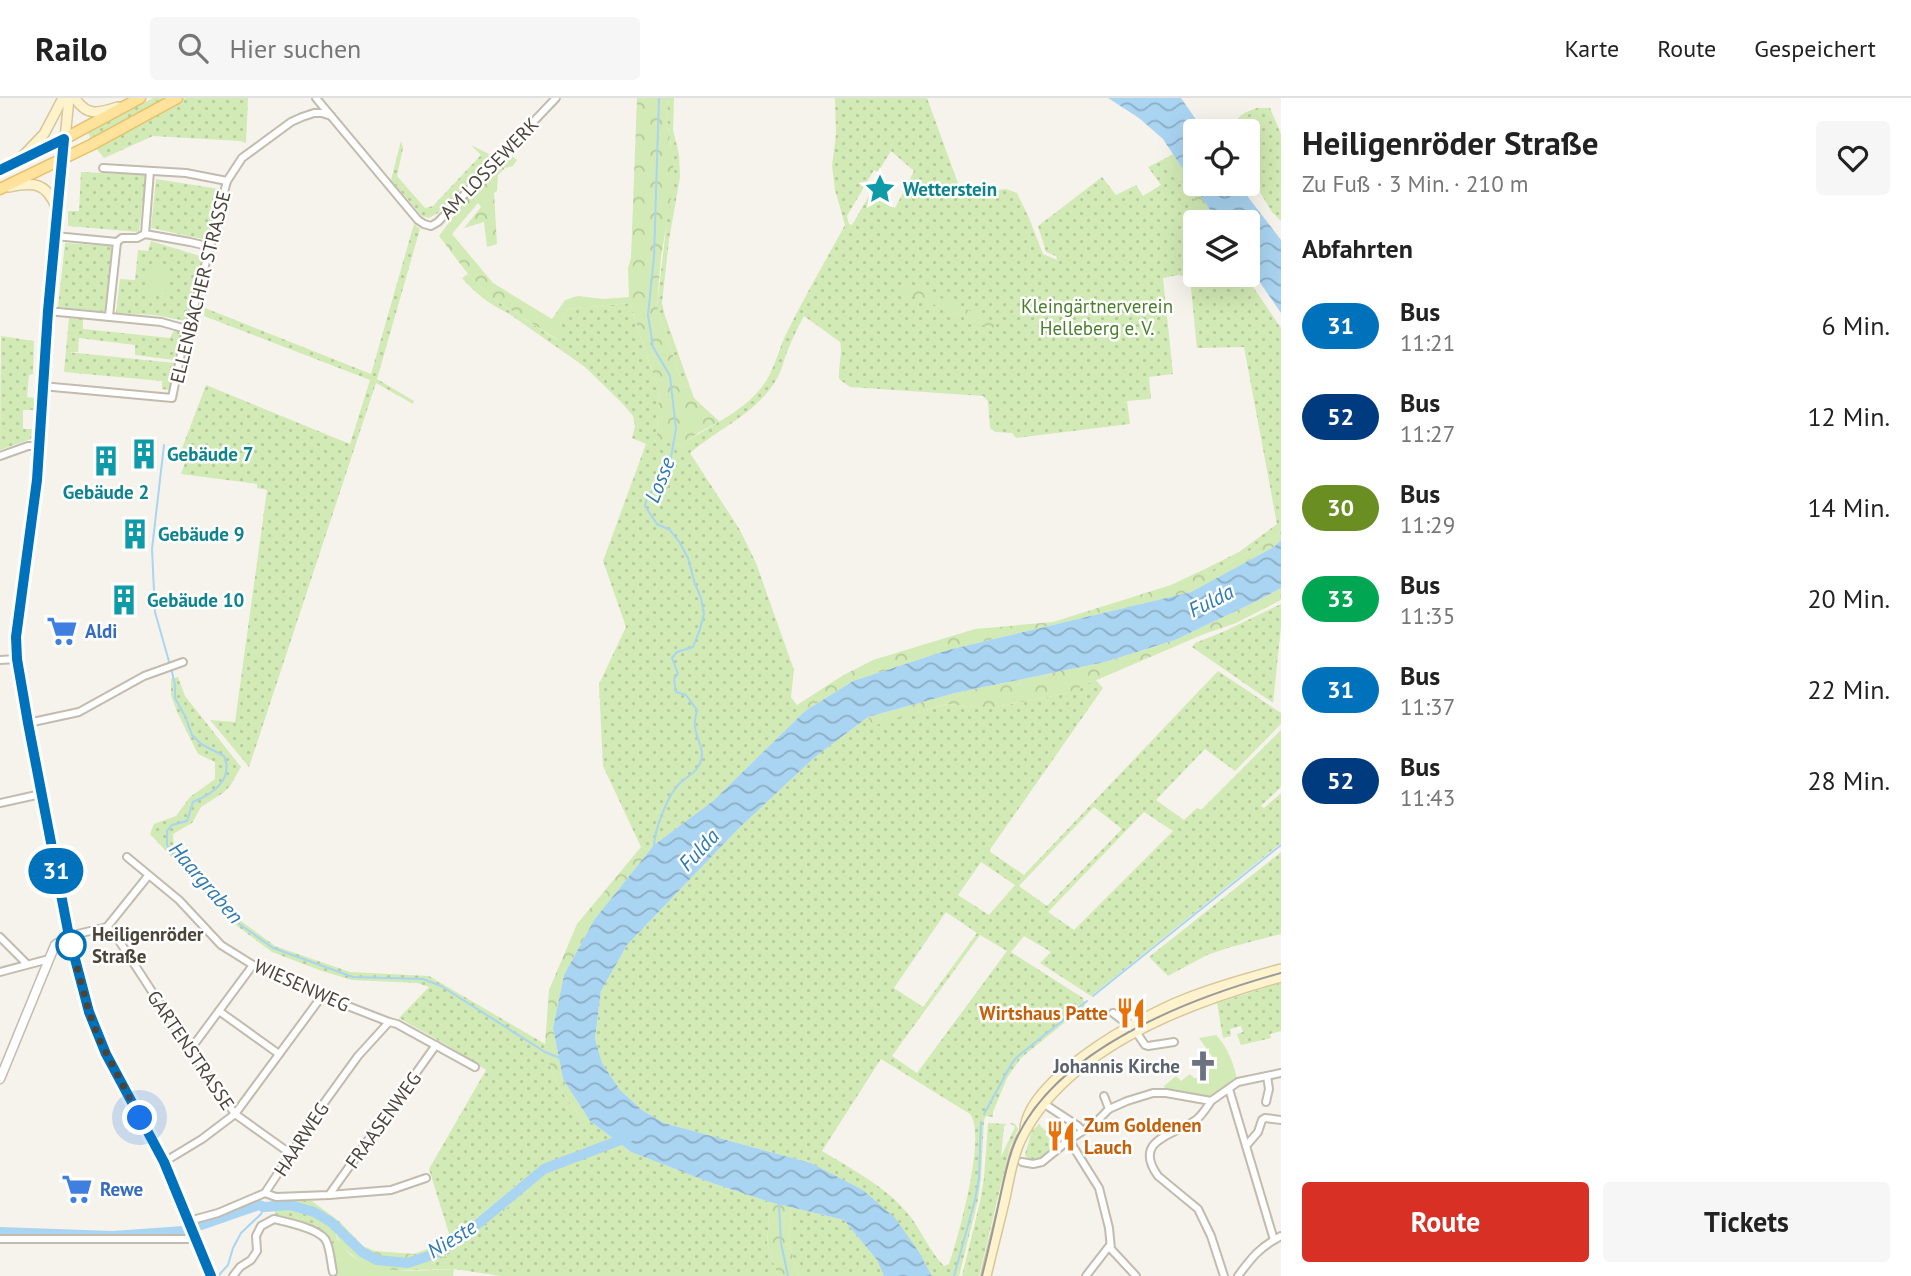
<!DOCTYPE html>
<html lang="de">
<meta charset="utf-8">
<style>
body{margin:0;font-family:"PT Sans",sans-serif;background:#f6f6f6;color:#222;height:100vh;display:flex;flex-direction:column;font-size:26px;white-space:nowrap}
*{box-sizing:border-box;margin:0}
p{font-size:23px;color:#767676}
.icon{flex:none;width:38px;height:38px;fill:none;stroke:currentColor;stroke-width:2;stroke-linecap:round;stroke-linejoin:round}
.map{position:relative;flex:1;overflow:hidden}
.side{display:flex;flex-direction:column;background:#fff;width:630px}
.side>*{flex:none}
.badge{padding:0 14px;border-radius:23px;font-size:24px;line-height:46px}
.buttons{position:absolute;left:1183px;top:21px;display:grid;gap:14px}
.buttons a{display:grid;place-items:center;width:77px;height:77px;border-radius:7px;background:#fff;box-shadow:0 7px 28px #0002;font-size:35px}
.you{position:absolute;width:35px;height:35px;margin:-18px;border:5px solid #fff;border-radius:50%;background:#1a73e8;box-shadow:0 0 0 10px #1a73e833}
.map>.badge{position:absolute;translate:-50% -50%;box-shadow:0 0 0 4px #fff}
h2{padding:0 21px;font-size:26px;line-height:63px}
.round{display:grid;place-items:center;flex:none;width:74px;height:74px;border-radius:7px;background:#f6f6f6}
.headline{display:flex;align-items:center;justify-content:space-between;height:119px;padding:0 21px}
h1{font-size:33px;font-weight:800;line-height:52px}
.primary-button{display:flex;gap:14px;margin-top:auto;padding:14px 21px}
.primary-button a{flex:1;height:80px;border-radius:7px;background:#d93025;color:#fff;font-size:28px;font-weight:800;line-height:80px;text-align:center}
.primary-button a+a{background:#f6f6f6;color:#222}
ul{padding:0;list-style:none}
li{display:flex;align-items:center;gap:21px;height:91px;padding:0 21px}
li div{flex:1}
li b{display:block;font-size:26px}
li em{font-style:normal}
li .badge{min-width:77px;font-weight:700;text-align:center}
header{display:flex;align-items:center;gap:42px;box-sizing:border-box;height:98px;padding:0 35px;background:#fff;border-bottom:2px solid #e0e0e0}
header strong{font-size:33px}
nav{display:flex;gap:38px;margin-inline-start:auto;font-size:24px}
.search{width:490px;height:63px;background:#f6f6f6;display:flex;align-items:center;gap:18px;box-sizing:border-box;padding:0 24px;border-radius:7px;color:#767676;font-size:26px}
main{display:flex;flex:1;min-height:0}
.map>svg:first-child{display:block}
</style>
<header>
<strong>Railo</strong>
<div class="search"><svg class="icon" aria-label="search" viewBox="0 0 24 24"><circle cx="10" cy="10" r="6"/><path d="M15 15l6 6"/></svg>Hier suchen</div>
<nav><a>Karte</a><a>Route</a><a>Gespeichert</a></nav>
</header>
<main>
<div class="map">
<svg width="1281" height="1178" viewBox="0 0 1281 1178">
<defs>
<pattern id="grass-dots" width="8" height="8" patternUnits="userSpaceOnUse" patternTransform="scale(1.75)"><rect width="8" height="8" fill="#d2eab5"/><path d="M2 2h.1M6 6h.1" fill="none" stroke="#b6ca9c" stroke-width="1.8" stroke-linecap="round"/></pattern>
<pattern id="forest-crowns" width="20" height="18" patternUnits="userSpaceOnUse" patternTransform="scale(1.75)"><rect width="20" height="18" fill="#d2eab5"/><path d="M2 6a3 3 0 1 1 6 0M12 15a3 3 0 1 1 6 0" fill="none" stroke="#b6ca9c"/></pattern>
<pattern id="water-waves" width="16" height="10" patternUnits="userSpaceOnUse" patternTransform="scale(1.75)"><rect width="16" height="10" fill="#a9d4f2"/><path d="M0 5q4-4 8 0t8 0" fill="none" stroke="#8caec5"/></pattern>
</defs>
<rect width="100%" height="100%" fill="#f6f3ec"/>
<g fill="url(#grass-dots)" fill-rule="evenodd">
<path d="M153,0H167L91,42L88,35Z"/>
<path d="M186,0H248L246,45L240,43L153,38L104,60L96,50Z"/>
<path d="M669,0H674L673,32L679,56L680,79L669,142L662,205L665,218L690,289L683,288L657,208L666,131L671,48L667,22Z"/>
<path d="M835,0H927L959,88L970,95L1006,91L1017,95L1029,120L1043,156L1057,162L1056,158L1046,154L1038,128L1102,79L1116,97L1136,87L1143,98L1161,87L1148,69L1166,60L1209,124H1195V177H1245L1281,230V432L1274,439L1208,477L1205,471L1239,454L1277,426L1244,249L1197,250L1190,180L1178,177L1163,180L1173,276L1149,279L1151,301L1127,303L1130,326L1016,340L1012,335L995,334L990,330L988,303L983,298L850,289L839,281C838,268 843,256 840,244L804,218C797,231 791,243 786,257C783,265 781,275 776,282C757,315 718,331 690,355L740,432L756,465L794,572L791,599L797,607L805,613L713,703L654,747L650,752L641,749L603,668L599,586L626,529L603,463L646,346L632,340L635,328L633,318L622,305L585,269L508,215C490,207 475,195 462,180L468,176L492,200L557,242L564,217L568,211L630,205L644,250L659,292L657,337L655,345H671L684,348C691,338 695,339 705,332C725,320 746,309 761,290C775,273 778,251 788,232C806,196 826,162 845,127L835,92L832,68L836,36ZM891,53L914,73L895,110L869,98L852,127L849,126L847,118L874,72L878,74ZM905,185L947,204L993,231L900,192Z"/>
<path d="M1257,10H1270L1281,36V123L1272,114L1248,75V33H1232C1236,18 1243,15 1257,10Z"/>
<path d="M401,43L403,50L397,78L425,110L433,108L481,57L471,47L493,58L438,115L429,120L422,118L391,82Z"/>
<path d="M81,74L146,77L139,134L68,128V113H79Z"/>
<path d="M156,81L219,91L207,142L151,130Z"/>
<path d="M414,126L420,131L377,281L414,303L413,306L376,285L249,669L210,622L235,624L267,392L257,390V386L181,376L188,356L181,353L206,287L350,346L370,282L204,218L205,210L371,276Z"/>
<path d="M151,143L203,159L186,223L155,217L116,215L120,181L135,182L138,152L148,153Z"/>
<path d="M65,145L114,148L106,214L58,209Z"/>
<path d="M69,220L83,221V231L170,240L174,232L182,235L174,262L135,257V247L79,240L78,254H67L175,265L169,292L162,291V283L64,274Z"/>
<path d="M1,238L34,243L33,276L29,277L27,299L34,300V312H23V331H32L31,341L0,352Z"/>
<path d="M1281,506V529L1273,605L1192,549L1195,545L1225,533Z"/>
<path d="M1218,573L1281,615V626L1235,673L1205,651L1156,702L1184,722L1197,710L1201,712L1281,632V689L1261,708L1264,710L1281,695V745L1091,898L1040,865L1051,854L1024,838L1011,854L1083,900L1085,908L1021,960L1007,980L993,1014V1019L986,1018L984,1022L981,1080L978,1102L959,1178H932L919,1154L863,1092L811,1065L664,1025L642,1012L620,992L602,965L595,941L601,893L627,847L738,731L815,659L868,619L873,627L947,606L990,610L1064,596L1095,581L1103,590L989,753L1024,777ZM1094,709L1122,731L1047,808L1019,788ZM1144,714L1173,733L1074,832L1048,814ZM981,764L1015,787L989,817L958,797ZM946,814L977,835L923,909L894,890ZM980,837L1007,853L917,975L892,958ZM881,961L970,1016C987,1037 958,1140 949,1166L944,1168C930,1154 922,1134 910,1118C887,1089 853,1072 822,1053Z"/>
<path d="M178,579L185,598L241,669L230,688L223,695L201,709L192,725L173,736L174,753L241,823L275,848L350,874L429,878L545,946L548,963L560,991L581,1020L590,1023L631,1054L709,1084L770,1104L767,1145L778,1178H501L454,1171L408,1172L434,1165L452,1153L528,1093L523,1081L451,1142L429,1071L486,972L445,946L399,920L429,889L417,885L352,882L322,873L272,854L237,828L150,736L154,726L176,718L190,699L215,681V664L198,656L177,614L171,597V581Z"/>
<path d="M1281,754V836L1231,849L1207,857L1168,878L1149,859Z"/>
<path d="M1281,885V933L1270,936L1271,940L1241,947L1237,936L1243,934L1241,928L1230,931L1231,938L1223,940L1217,905Z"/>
<path d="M988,1025L1007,1026L1004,1028L1001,1059L1015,1029L1010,1025L1015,1026L1018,1031L1010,1049L979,1178H962L980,1104L984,1080Z"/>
<path d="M1039,1026L1052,1040L1049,1044L1055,1051L1042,1062L1034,1064L1026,1059L1025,1056L1032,1033Z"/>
<path d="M270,1102L312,1103L340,1124L336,1134L337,1141L331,1149C325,1128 295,1124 276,1118Z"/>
<path d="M791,1109L844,1122L877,1162L884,1178H798L789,1143Z"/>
</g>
<g fill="url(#forest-crowns)">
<path d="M637,0H669L667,22L674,73L673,89L661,159L657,208L683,288L690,289L694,300L719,323C707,331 692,336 684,348L671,345H655L657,337L659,292L644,250L630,205L568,211L564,217L558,242L492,200L468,176L439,138L468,99L509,56L517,62L513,68L505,70L498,77L497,93L494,95L497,146L487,149L484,124L464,130L481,109L478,105L452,136L493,185L552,221L565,202L578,198L603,201L629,199L628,170L631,160Z"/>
<path d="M1173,56L1218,124H1209L1166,60Z"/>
<path d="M905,184L995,224L993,231L899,192Z"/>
<path d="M1281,432V442L1274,449L1191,494L948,552L853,583L805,613L797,607L842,578L873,562L975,531L1053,524L1171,487L1205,471L1208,477L1274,439Z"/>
<path d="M1281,490V502L1236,525L1204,536L1064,596L990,610L946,606L873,628L868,619L955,595L1105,564L1175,542L1257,503Z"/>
<path d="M641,749L650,752L594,822L564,877L553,930L563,981L590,1023L581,1020L560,991L548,963L545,946L549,892L577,826Z"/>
<path d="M523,1081L528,1093C507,1110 486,1128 465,1144C455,1151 444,1161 433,1165C407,1176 372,1176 351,1156C339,1145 333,1140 340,1124L363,1148L375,1153L414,1156L451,1142Z"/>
<path d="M770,1104L791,1109L789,1143L798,1178H778L767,1145Z"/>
</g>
<g fill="#d2eab5">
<path d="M149,167L169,170L165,198L146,195Z"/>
<path d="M1216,937C1229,951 1233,965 1238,984L1211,1003L1166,995L1164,988L1176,978L1181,983L1190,976L1194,980H1199L1217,965L1199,940Z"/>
<path d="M337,1141C342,1146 346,1153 352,1158C379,1178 422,1172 454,1171L453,1178H337L334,1177L331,1149Z"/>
</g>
<g fill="url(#water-waves)">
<path d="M1108,0H1181L1204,33H1195V86H1238L1281,142V215L1248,167V124H1218L1163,41L1139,20Z"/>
<path d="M1281,442V490L1257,503L1175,542L1105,564L955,595L868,619L815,659L738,731L627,847L601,893L595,941L602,965L620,992L642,1012L664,1025L811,1065L863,1092L895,1120L919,1154L932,1178H884L877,1162L844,1122L770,1104L709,1084L631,1054L590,1023L563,981L553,930L564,877L594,822L654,747L713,703L805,613L853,583L948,552L1191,494L1274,449Z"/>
</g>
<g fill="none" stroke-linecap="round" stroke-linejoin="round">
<g stroke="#a9d4f2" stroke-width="2">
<path d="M164,347L152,451L155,514L172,574L175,587V600L185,618L192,637L201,646L224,658C234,681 213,696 193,704L187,723L172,727L167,733V747L173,756L238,825L273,850L353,879L423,881L441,888L545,954L560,960"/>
<path d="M654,749C654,733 668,695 681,684C689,677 696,675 700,665C706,651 696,642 695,628C694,623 696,617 697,612L686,597L676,594L674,581L678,576L672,560L677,554L693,549L700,531L704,516L701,500L695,486L688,460L680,445L670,432L657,426L645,408L647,400L661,381L671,359L676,331L670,278L653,249L648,217L654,159L659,0"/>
<path d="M1093,898L1281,747"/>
<path d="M984,1016L1012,965L1017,959L1087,903"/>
<path d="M779,1106L781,1145L788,1178"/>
<path d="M218,1178L228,1167L233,1150L241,1135L261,1116L264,1109"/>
<path d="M954,1178L975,1102L979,1080L981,1024"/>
</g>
<path stroke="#a9d4f2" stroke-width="10" d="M0,1134L113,1138L184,1133L259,1107L264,1109L290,1107L314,1114L331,1124L362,1154L377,1162L408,1165L435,1156L467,1135L544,1071L631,1038"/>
<g stroke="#c2bbae" stroke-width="10">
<g id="minor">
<path d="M316,0L418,122L424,126L431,128L438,124L556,0"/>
<path d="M103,70L186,75L227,83"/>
<path d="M145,136L150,73"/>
<path d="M55,138L117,144L122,140H137L145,136L190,144L211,149"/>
<path d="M48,213L161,224L186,231"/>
<path d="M109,218L117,144"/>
<path d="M42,288L172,300L186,231L189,229L227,83L242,60L291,24L302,19L314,15H322L331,18"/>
<path d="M0,358L28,348H39"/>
<path d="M0,562L17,561"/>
<path d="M28,625L79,614L144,578L183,564"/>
<path d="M0,705L41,696"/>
<path d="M127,759L179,802L221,847L253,867L322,898L389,924L397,926L475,969"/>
<path d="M107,829L148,778"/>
<path d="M69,838L107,829L114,835L190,952L235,1016L291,1056"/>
<path d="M0,839L26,865"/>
<path d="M0,874L49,861"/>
<path d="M219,913L279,956"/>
<path d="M1113,915L1134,931L1145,947L1148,948L1174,944"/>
<path d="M190,952L253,867"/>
<path d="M1229,991L1274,1142"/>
<path d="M1104,998L1109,1011"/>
<path d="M1211,1003C1207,1009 1203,1016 1197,1021C1177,1037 1131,1040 1158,1078L1198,1111L1211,1138L1224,1178"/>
<path d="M1266,1004L1269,991L1267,978"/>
<path d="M1049,1009L1078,1028L1082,1032"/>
<path d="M1069,1042L1099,1090L1109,1130L1111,1151L1136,1178"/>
<path d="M1246,1048L1258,1034L1262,1022L1265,1020L1281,1022"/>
<path d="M164,1064L202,1041L235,1016L322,898"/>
<path d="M1022,1064L1033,1066L1042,1064L1069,1042L1095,1025L1109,1011L1127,1003L1153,995H1166L1211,1003L1238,984L1281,975"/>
<path d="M265,1095L276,1099L329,1097L391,1092L426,1080"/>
<path d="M329,1097L436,947"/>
<path d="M189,1123L218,1115L265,1095L324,1005L358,958L389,924"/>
<path d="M0,1141H196"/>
<path d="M233,1178L240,1169L251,1162L257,1153L256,1138L261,1128L274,1121C287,1124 317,1130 325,1141C330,1147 331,1166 333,1174"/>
<path d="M1086,1178L1110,1147"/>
<path d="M1238,1178C1252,1159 1260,1149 1281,1138"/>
</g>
</g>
<g stroke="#c2bbae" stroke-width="11">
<path id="tertiary" d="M0,981L55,847L69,838"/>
</g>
<g stroke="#d6c79b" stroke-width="12">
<g id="secondary">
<path d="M69,0L48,213L37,382L18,514L17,561L69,838L89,914L99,941L113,970L164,1064L211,1178"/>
<path d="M75,0C87,19 99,15 118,9"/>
<path d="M20,61L44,36L63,0"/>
<path d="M9,89C33,84 46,84 56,109"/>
<path d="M1025,1031C1029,981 1140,919 1183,902C1215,889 1248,880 1281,871"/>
<path d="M986,1178C992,1152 999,1126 1005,1100C1009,1081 1012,1060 1020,1043C1064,950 1188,904 1281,879"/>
</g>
</g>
<g stroke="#e6c16a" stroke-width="13">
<g id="primary">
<path d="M0,72L64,41L140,0"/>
<path d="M0,91L91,47L177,0"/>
</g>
</g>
<use href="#minor" stroke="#fff" stroke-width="6"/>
<use href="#tertiary" stroke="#fff" stroke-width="8"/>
<use href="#secondary" stroke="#fff3cd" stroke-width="9"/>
<use href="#primary" stroke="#ffe39c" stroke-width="10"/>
<path stroke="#9a9a9a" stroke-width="2" d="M982,1178C989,1150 995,1123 1001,1095C1005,1078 1008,1060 1015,1044C1055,951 1190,900 1281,875"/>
</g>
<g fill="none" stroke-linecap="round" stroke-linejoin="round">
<g stroke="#fff" stroke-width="16">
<path id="line" d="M0,72L64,41L48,213L37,382L16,539L17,561L28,625L69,838L89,914L106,956L164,1064L211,1178"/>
</g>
<use href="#line" stroke="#0072bc" stroke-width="10"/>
<path stroke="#4b4439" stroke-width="7" stroke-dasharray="0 12.6" d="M71,847L89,914L99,941L140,1020"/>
</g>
<defs>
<g id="sight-bare" transform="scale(2.415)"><path d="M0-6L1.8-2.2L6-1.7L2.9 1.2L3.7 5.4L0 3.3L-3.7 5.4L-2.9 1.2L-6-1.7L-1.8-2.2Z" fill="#0f9aa8" stroke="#fff" stroke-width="2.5" paint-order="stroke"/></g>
<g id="building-bare" transform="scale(2.415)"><path d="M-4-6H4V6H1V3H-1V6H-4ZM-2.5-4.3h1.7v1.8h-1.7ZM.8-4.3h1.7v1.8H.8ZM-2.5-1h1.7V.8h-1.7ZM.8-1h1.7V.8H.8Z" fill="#0f9aa8" stroke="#fff" stroke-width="2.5" paint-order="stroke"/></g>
<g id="supermarket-bare" transform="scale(2.415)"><path d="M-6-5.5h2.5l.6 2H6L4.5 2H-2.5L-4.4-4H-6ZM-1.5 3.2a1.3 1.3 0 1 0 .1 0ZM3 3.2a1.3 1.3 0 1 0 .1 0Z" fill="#3f7fe0" stroke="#fff" stroke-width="2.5" paint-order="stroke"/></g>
<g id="restaurant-bare" transform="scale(2.415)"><path d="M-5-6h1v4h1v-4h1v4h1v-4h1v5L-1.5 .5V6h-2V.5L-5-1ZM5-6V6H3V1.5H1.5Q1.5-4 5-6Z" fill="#e8710a" stroke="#fff" stroke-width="2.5" paint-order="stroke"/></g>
<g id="church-bare" transform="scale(2.415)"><path d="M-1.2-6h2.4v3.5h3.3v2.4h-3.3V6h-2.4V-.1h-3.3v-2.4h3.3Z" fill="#6b7280" stroke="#fff" stroke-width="2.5" paint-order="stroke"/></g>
</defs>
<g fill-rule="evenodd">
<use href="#sight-bare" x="880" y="91"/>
<use href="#building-bare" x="144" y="356"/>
<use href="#building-bare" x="106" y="363"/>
<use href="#building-bare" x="135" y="436"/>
<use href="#building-bare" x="124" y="502"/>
<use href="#supermarket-bare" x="62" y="533"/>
<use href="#restaurant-bare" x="1131" y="915"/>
<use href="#church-bare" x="1203" y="968"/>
<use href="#restaurant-bare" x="1061" y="1038"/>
<use href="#supermarket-bare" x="77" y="1091"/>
</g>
<circle fill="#fff" stroke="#0072bc" stroke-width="3.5" cx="71" cy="847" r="14"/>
<g text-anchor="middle" stroke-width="5" stroke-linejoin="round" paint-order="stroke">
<g font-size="19" fill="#4b4439" stroke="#fff">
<text transform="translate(489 70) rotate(-46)" y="7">AM LOSSEWERK</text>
<text transform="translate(200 189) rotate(-76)" y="7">ELLENBACHER STRASSE</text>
<text transform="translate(302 887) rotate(24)" y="7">WIESENWEG</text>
<text transform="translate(191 952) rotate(56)" y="7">GARTENSTRASSE</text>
<text transform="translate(383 1022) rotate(-54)" y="7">FRAASENWEG</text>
<text transform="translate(301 1041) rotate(-57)" y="7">HAARWEG</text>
</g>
<g font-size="19" font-weight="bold" fill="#0d838f" stroke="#fff" text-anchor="start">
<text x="903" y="98">Wetterstein</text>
<text x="167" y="363">Gebäude 7</text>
<text x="106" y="401" text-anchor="middle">Gebäude 2</text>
<text x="158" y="443">Gebäude 9</text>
<text x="147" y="509">Gebäude 10</text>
</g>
<g font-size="19" fill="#4a7f2a" stroke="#fff">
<text x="1097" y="215">Kleingärtnerverein<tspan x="1097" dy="22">Helleberg e. V.</tspan></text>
</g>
<g font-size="19" font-weight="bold" fill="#366cbe" stroke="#fff" text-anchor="start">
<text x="85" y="540">Aldi</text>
<text x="100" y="1098">Rewe</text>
</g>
<g font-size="19" font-weight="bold" fill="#4b4439" stroke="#fff" text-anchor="start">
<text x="92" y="843">Heiligenröder<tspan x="92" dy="22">Straße</tspan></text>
</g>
<g font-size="19" font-weight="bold" fill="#c56008" stroke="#fff" text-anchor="end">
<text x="1108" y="922">Wirtshaus Patte</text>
<text x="1084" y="1034" text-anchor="start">Zum Goldenen<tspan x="1084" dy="22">Lauch</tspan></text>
</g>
<g font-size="19" font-weight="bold" fill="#5b616d" stroke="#fff" text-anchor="end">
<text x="1180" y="975">Johannis Kirche</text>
</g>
<g font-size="21" font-style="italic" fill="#2e7ab2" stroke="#fff">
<text transform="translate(660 382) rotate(-68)" y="7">Losse</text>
<text transform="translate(1211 503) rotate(-27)" y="7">Fulda</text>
<text transform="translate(699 752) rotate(-47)" y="7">Fulda</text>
<text transform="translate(206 785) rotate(49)" y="7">Haargraben</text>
<text transform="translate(452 1141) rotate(-32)" y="7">Nieste</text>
</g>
</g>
</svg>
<div class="buttons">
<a><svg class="icon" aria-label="locate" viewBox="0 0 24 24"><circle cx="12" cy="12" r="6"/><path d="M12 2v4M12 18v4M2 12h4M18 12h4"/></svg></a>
<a><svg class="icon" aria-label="layers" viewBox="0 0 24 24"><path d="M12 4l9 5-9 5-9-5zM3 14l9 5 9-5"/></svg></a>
</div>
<div class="you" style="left:140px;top:1020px"></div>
<b class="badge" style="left:56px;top:773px;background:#0072bc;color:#fff">31</b>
</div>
<section class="side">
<div class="headline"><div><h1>Heiligenröder Straße</h1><p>Zu Fuß · 3 Min. · 210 m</p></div><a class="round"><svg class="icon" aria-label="heart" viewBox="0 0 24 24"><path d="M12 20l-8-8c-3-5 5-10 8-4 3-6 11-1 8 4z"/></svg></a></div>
<h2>Abfahrten</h2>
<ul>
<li><span class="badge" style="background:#0072bc;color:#fff">31</span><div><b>Bus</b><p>11:21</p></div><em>6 Min.</em></li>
<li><span class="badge" style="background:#003b80;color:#fff">52</span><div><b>Bus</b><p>11:27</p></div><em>12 Min.</em></li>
<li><span class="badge" style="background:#6b8e23;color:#fff">30</span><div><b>Bus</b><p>11:29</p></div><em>14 Min.</em></li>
<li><span class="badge" style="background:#00a651;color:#fff">33</span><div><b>Bus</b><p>11:35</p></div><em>20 Min.</em></li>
<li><span class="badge" style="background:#0072bc;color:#fff">31</span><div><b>Bus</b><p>11:37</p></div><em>22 Min.</em></li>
<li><span class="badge" style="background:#003b80;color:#fff">52</span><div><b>Bus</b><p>11:43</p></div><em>28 Min.</em></li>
</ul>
<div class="primary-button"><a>Route</a><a>Tickets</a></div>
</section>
</main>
